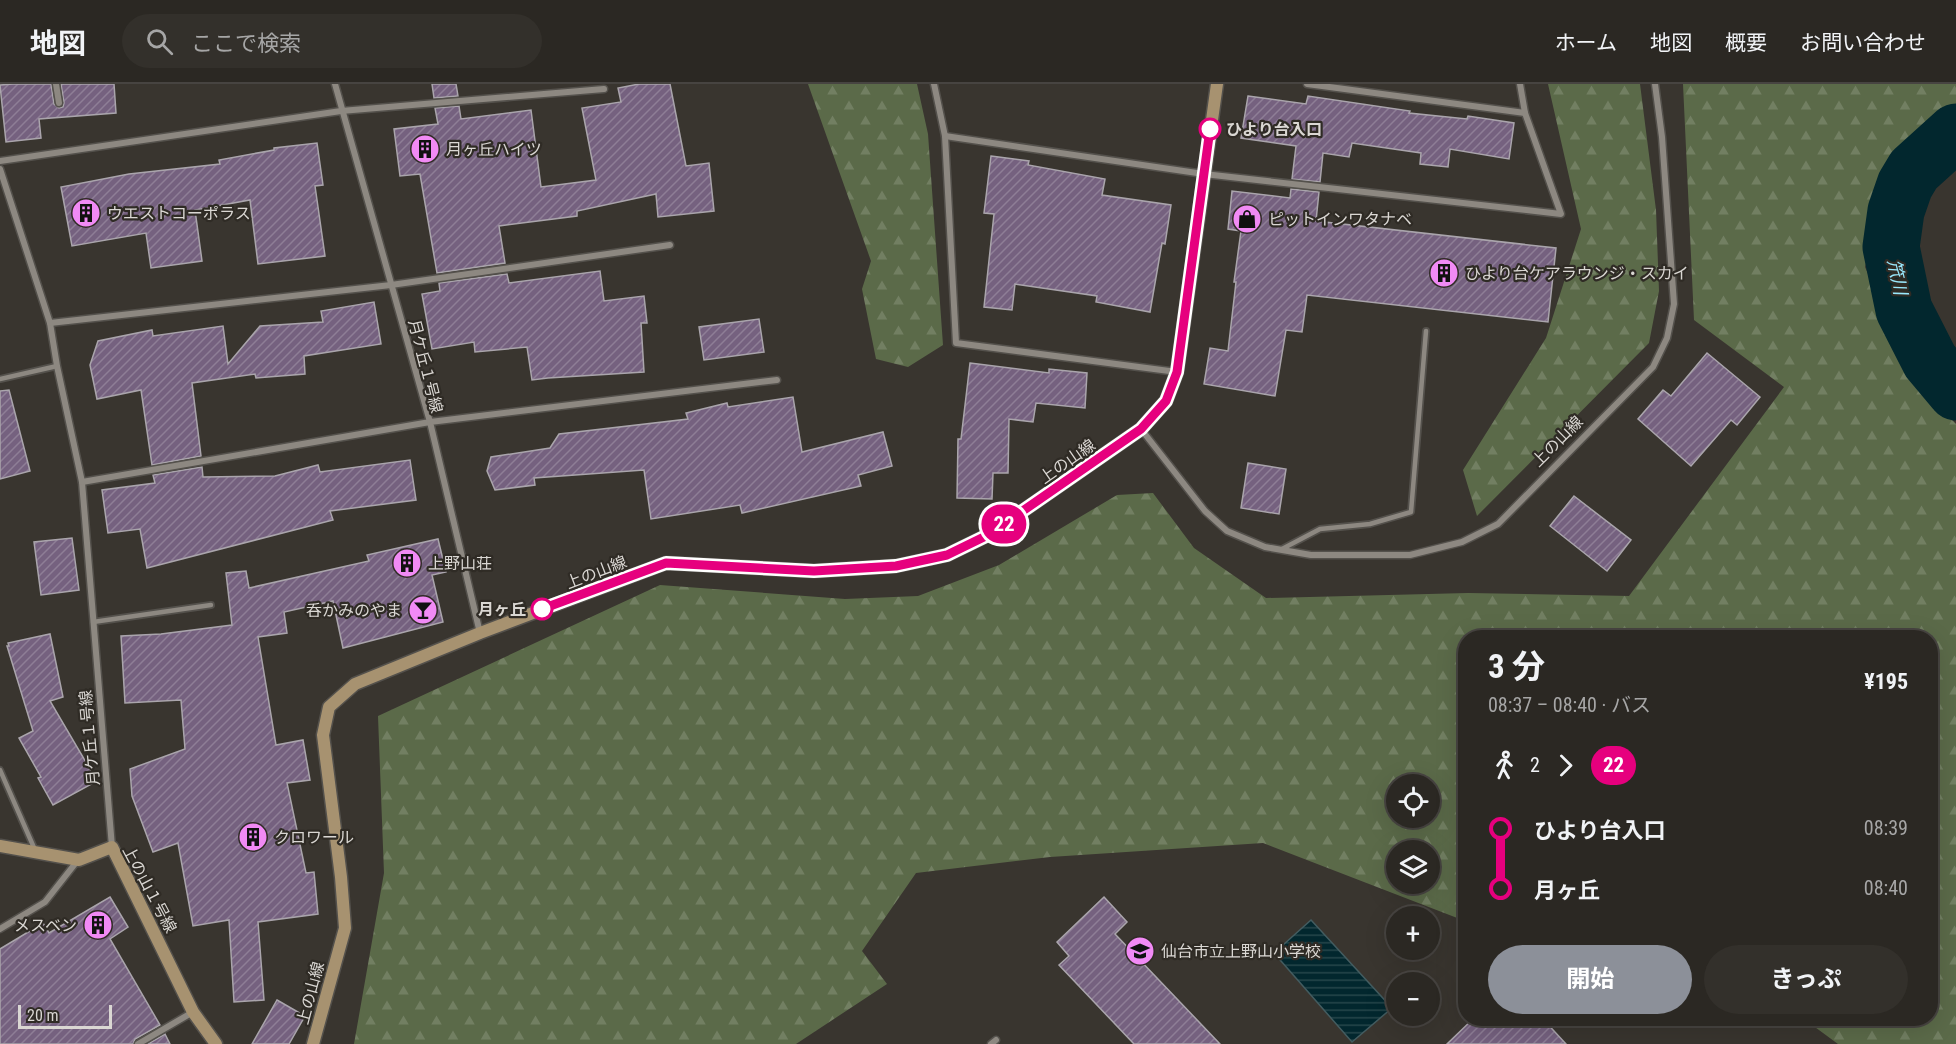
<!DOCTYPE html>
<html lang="ja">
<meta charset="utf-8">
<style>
body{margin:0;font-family:"Roboto Condensed","Noto Sans JP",sans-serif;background:#33302b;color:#f1f3f6;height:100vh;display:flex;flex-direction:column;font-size:22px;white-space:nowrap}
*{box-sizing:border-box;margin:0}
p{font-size:20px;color:#a6a6a6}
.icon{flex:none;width:33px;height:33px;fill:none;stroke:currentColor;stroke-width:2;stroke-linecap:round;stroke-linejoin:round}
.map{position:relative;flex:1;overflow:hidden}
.drawer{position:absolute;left:1458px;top:546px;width:480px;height:396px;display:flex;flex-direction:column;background:#2b2823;border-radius:24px;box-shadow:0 6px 24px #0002,0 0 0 2px #474441}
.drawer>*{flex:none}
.badge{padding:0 12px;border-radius:20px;font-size:21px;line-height:39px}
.buttons{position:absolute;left:1386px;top:690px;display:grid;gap:12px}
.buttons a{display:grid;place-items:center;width:54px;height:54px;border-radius:50%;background:#2b2823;box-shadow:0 6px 24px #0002,0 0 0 2px #474441;font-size:30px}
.scale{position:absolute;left:18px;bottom:15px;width:94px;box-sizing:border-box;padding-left:6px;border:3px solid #dad7d3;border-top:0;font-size:16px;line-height:21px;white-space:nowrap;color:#dad7d3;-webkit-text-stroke:4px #2f2b25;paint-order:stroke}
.map>.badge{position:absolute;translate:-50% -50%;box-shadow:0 0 0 3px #fff}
.legs{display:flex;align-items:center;gap:9px;height:66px;padding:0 30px;font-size:20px}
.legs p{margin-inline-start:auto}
.head{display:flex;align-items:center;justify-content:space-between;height:102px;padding:0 30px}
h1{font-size:33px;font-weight:700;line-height:45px}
.action{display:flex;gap:12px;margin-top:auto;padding:12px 30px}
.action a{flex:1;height:69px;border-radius:36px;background:#8c9099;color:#fff;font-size:24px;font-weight:700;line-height:69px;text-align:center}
.action a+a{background:#33302b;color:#f1f3f6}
ul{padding:0 30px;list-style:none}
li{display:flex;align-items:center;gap:21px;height:60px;font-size:22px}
li i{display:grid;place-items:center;width:9px;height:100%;margin:0 8px;background:currentColor}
li i::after{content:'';width:15px;height:15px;margin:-8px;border:4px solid;border-radius:50%;background:#2b2823}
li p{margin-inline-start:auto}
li:first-child i{background:linear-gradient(#0000 50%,currentColor 0)}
li:last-child i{background:linear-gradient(currentColor 50%,#0000 0)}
header{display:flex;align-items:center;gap:36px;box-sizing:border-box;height:84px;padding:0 30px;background:#2b2823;border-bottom:2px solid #474441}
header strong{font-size:28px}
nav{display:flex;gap:33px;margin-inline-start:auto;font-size:21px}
.search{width:420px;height:54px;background:#33302b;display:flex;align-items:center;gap:15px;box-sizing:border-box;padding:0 21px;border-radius:33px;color:#a6a6a6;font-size:22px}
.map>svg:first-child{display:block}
</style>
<header>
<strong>地図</strong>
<div class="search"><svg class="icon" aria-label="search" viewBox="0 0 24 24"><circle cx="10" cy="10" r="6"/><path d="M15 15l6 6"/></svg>ここで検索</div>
<nav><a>ホーム</a><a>地図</a><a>概要</a><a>お問い合わせ</a></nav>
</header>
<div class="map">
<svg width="1956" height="960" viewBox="0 0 1956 960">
<defs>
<pattern id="forest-firs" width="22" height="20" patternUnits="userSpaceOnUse" patternTransform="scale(1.5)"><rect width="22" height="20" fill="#5b6a49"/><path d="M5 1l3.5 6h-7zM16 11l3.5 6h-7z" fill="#727f62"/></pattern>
<pattern id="water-rules" width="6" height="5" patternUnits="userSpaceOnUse" patternTransform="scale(1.5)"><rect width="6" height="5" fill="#02272e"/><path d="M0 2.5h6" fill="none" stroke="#26464b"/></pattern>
<pattern id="building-hatch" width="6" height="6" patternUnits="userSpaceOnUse" patternTransform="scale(1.5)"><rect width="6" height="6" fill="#75617f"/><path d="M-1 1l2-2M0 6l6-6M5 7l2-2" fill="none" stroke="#8e7e96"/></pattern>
</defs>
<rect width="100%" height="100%" fill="#39352f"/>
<g fill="url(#forest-firs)" fill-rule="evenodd">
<path d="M808,0H917L928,50L943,261L908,283L876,275L862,205L871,177Z"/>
<path d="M1548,0H1640L1656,126L1659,207L1649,259L1477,432L1463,386L1546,254L1581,145Z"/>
<path d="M1683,0H1956V25L1940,44L1886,101L1865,183L1913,296L1956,340V960H1838L1804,935L1930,934V554H1466L1465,837L1263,759L1050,773L916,789L862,867L887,900L796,960H354L384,789L378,632L660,501L845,515L918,512L999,481L1117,411L1153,409L1194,464L1266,514L1468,509L1629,512L1784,303L1694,236ZM1396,700H1430V734H1396ZM1430,766V800H1396V766Z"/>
</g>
<path fill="url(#water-rules)" stroke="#435c60" stroke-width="1.5" d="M1311,836L1392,924L1352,958L1274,869Z"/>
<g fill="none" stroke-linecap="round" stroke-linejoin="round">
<path stroke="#02272e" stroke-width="57" d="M1956,48L1914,86L1905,101L1896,127L1891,163L1904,226L1930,277L1956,308"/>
</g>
<g fill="url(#building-hatch)" stroke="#aaa5ac" stroke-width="1.5">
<path d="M13,0H51L54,20L59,24L63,23L64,19L61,0H114L116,29L39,35L41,54L6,58L0,1Z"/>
<path d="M432,0H456L458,12L434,14Z"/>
<path d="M639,0H670L686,82L709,79L714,127L658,133L656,110L577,127V132L499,142L505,179L437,189L420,90L400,92L394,45L438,40L435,24L459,22L461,35L531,26L541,103L596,96L582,24L621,18L618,4Z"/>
<path d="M1248,12L1306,20L1308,12L1410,27L1409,29L1467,35L1468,32L1514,39L1509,75L1450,65L1448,83L1420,80L1421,69L1352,59L1349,73L1323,69L1320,98L1292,95L1296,62L1241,54Z"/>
<path d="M317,59L323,101L315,102L325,172L258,180L250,116L195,126L202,177L151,184L146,149L72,162L61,103L129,90L220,80L219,76L274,66V64Z"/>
<path d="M991,72L1029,77L1028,81L1105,95L1102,111L1171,121L1165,160L1162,159L1150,228L1096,218L1097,212L1015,200L1012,226L984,223L994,130L984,129Z"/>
<path d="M1291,105L1319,108L1316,137L1556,164L1548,238L1307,211L1302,248L1286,246L1275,312L1204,300L1210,264L1228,267L1236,198H1234L1241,147L1228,145L1232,107L1290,114Z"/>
<path d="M600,187L604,217L644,212L647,239H641L644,288L548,294L532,296L527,263L475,268L474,258L432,265L422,210L440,207L439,199L507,190L509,199Z"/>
<path d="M374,218L381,260L304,272L305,290L256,294L255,290L192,299L201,372L152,381L141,306L97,315L90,281L98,257L152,246L153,252L223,242L228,280L260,242L323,238L321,227Z"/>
<path d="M759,235L764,268L704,276L699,243Z"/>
<path d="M1707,269L1760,313L1737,341L1731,336L1691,382L1638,335L1663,306L1671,312Z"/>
<path d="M970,279L1049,289V285L1087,289L1085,324L1036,319L1033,338L1009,335L1008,389H993L992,415L957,414L958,355H961Z"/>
<path d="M9,306L30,387L0,395V307Z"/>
<path d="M793,313L802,368L883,348L892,382L858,391L861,402L742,429L740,421L651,435L644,386L534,394L535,401L495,406L487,387L491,373L550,364L559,350L688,335L686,329L727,319L728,323Z"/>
<path d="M410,376L416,416L330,427L333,436L147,484L140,445L108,449L102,406L155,399L153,391L202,383L203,393L275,392L318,381L320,388Z"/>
<path d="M1248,379L1286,385L1279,430L1241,424Z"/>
<path d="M1574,412L1631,456L1607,487L1550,442Z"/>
<path d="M72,454L79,506L41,511L34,458Z"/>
<path d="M438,455L446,488L432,491L443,538L343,564L333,517L284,528L287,549L258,553L276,661L303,656L310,696L287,699L306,789L314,788L318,830L258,838L264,916L234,918L229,836L193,842L178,759L153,768L132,712L130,685L185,665L181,616L125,619L121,552L161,550L232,541L226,489L246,487L249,504L369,477L367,471Z"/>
<path d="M50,550L63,613L50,617L97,697L53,721L38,694L41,693L19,654L33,647L7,562H9L8,559Z"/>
<path d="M110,813L128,843L110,855L160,941L135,955L133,960H0V865L43,839L49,849Z"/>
<path d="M1104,813L1127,838L1115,850L1220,960H1134L1059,881L1069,872L1057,858Z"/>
<path d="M277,916L305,932L289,960H252Z"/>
<path d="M1474,934H1542L1566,960H1447Z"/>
<path d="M165,950L170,960H148Z"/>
</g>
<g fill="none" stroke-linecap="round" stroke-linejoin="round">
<g stroke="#54514c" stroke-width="8">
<g id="lane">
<path d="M0,295L57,282"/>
<path d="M1282,465L1320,445L1370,440L1411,428L1426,247"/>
<path d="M93,538L211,521"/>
<path d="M0,686L35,766"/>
</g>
</g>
<g stroke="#54514c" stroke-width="9">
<g id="street">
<path d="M56,0L59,19"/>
<path d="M934,0L945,52L956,259L1177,288"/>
<path d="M1307,0L1525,29"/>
<path d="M945,52L1204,90L1561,130L1525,29L1520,0"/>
<path d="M0,77L341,27L604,5"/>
<path d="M0,85L50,239L57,282L82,398L112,763"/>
<path d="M50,239L391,201L670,161"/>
<path d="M1141,345L1205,427L1227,447L1265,463L1311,471H1410L1462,458L1498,440L1653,283L1667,254L1674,220L1662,53L1655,0"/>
<path d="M82,398L430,338L335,0"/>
<path d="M480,549L430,338L777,296"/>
<path d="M0,845L45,818L78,776"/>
<path d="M138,960L193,928"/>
<path d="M991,960L996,956"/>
</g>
</g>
<g stroke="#54514c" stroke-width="15">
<g id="secondary">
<path d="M0,762L79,776L112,763L193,928L216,960"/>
<path d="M313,960L345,844L341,793L323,651L329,623L355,600L480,549L666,479L814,487L896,482L947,471L988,451L1141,345L1166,317L1177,288L1217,0"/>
</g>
</g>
<use href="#lane" stroke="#8d8881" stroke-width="4.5"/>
<use href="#street" stroke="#8d8881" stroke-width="6"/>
<use href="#secondary" stroke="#a79270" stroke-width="12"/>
</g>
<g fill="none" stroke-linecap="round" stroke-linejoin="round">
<g stroke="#fff" stroke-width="14">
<path id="line-1" d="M542,525L666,479L814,487L896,482L947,471L988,451L1141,345L1166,317L1177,288L1210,45"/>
</g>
<use href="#line-1" stroke="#e6007e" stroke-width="9"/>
</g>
<defs>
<g id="building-disc" transform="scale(1.5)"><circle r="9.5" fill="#f18af5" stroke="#2f2b25"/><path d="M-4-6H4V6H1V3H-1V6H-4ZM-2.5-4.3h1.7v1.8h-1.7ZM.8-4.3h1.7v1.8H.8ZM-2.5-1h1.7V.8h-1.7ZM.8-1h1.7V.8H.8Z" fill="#111"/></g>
<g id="shop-disc" transform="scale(1.5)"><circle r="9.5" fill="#f18af5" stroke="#2f2b25"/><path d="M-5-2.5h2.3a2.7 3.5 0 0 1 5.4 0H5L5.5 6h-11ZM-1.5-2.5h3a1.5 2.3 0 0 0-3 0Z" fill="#111"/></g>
<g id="bar-disc" transform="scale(1.5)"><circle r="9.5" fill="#f18af5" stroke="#2f2b25"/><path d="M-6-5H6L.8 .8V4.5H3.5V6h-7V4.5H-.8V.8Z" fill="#111"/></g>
<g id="school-disc" transform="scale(1.5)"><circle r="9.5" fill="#f18af5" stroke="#2f2b25"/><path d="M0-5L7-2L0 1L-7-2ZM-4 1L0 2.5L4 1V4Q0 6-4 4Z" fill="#111"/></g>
</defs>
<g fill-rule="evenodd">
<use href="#building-disc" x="425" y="65"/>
<use href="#building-disc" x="86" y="129"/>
<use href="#shop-disc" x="1247" y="135"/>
<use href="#building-disc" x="1444" y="189"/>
<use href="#building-disc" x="407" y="479"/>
<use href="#bar-disc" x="423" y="526"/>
<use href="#building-disc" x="253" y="753"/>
<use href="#building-disc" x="98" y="841"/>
<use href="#school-disc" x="1140" y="867"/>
</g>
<g fill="#fff" stroke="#e6007e" stroke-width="3">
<circle cx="1210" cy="45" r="10"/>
<circle cx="542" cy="525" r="10"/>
</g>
<g text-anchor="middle" stroke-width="4.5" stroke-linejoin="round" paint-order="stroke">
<g font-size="16" font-weight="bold" fill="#dad7d3" stroke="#2f2b25" text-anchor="start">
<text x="1226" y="51">ひより台入口</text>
<text x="526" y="531" text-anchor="end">月ヶ丘</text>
</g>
<g font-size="16" fill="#dad7d3" stroke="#2f2b25" text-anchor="start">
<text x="446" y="71">月ヶ丘ハイツ</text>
<text x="107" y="135">ウエストコーポラス</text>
<text x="1268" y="141">ピットインワタナベ</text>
<text x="1465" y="195">ひより台ケアラウンジ・スカイ</text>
<text x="428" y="485">上野山荘</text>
<text x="402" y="532" text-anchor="end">呑かみのやま</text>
<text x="274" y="759">クロワール</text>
<text x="77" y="847" text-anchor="end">メスベン</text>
<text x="1161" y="873">仙台市立上野山小学校</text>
</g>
<g font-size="16" fill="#dad7d3" stroke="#2f2b25">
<text transform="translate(426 282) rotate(76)" y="6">月ケ丘１号線</text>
<text transform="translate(1557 357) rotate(-45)" y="6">上の山線</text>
<text transform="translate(1067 377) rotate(-35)" y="6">上の山線</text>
<text transform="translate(596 488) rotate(-21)" y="6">上の山線</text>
<text transform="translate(89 654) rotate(-95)" y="6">月ケ丘１号線</text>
<text transform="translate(150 805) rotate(62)" y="6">上の山１号線</text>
<text transform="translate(310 909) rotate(-75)" y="6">上の山線</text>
</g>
<g font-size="18" font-style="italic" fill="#99e8fd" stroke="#2f2b25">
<text transform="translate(1897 193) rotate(78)" y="6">笊川</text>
</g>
</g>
</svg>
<div class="buttons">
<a><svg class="icon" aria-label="locate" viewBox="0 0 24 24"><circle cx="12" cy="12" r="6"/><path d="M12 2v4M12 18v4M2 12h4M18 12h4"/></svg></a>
<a><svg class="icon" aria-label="layers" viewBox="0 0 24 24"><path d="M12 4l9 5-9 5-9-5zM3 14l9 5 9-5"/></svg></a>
<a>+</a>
<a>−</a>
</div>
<div class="scale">20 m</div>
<b class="badge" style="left:1004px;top:440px;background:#e6007e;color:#fff">22</b>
<section class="drawer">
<div class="head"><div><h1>3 分</h1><p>08:37 – 08:40 · バス</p></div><b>¥195</b></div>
<div class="legs"><svg class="icon" aria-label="walk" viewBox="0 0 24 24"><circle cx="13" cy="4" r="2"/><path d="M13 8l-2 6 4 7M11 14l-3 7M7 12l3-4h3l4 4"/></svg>2<svg class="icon" aria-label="forward" viewBox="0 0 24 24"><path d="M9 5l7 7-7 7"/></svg><b class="badge" style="background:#e6007e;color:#fff">22</b></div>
<ul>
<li><i style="color:#e6007e"></i><b>ひより台入口</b><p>08:39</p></li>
<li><i style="color:#e6007e"></i><b>月ヶ丘</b><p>08:40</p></li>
</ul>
<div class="action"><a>開始</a><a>きっぷ</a></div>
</section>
</div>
